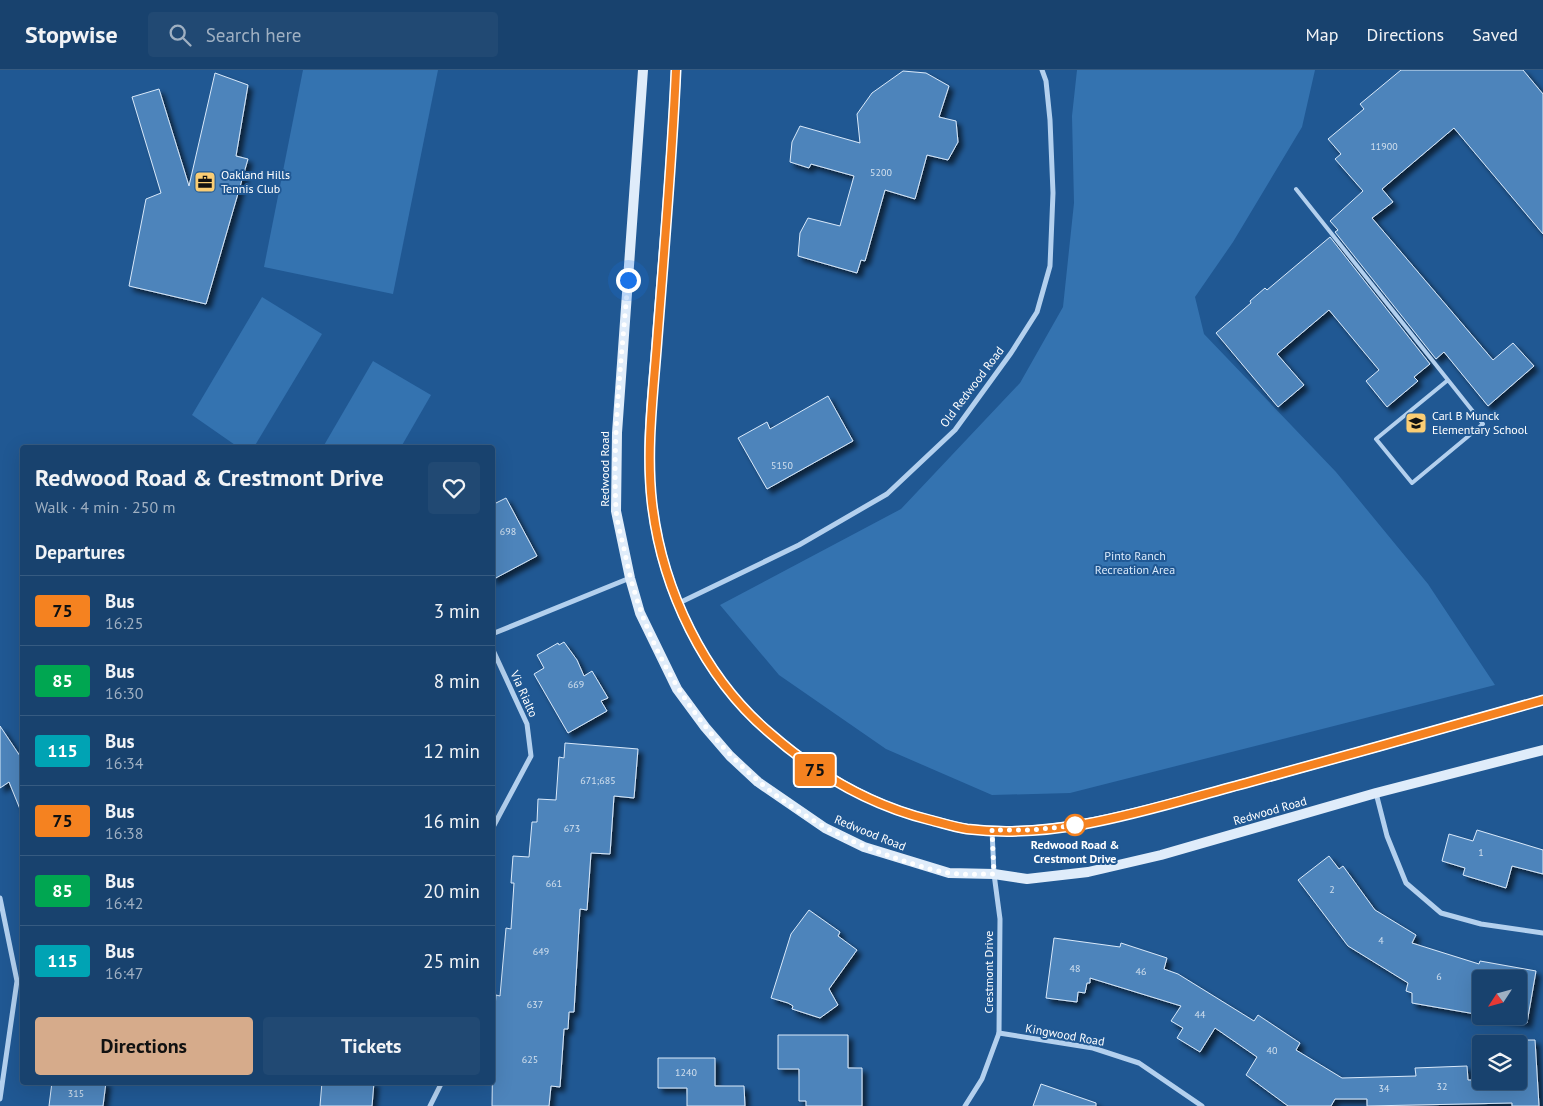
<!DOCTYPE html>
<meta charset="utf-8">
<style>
body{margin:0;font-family:"PT Sans",sans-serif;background:#214973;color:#f1f3f6;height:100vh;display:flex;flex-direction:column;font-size:19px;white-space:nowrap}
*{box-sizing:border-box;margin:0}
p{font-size:16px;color:#9fb0c2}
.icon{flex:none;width:28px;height:28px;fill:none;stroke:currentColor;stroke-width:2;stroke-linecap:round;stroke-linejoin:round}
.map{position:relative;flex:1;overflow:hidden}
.panel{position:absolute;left:20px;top:375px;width:475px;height:640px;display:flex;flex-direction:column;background:#18426e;border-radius:5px;box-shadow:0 5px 20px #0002,0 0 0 1px #365b81}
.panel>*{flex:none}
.badge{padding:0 10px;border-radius:4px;font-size:18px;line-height:32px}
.needle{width:32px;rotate:234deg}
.buttons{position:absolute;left:1472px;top:900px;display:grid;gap:10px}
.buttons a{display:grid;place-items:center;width:55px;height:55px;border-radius:5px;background:#18426e;box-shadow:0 5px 20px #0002,0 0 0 1px #365b81;font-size:25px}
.you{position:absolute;width:25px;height:25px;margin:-12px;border:4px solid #fff;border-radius:50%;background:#1a73e8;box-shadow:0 0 0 8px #1a73e833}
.map>.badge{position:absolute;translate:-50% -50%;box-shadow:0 0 0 2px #fff}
h2{padding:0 15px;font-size:19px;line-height:45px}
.round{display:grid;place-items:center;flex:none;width:52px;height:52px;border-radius:5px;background:#214973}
.headline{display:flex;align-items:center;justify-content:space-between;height:85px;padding:0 15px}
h1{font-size:24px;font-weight:700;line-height:38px}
.primary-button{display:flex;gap:10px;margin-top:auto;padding:10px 15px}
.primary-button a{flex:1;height:58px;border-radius:5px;background:#d6ab8b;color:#111;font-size:20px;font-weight:700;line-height:58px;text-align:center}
.primary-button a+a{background:#214973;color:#f1f3f6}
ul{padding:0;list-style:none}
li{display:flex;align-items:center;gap:15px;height:70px;padding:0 15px;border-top:1px solid #365b81}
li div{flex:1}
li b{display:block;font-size:19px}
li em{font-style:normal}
li .badge{min-width:55px;font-weight:700;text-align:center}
header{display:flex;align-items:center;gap:30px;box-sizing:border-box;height:70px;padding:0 25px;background:#18426e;border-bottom:1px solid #365b81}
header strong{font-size:24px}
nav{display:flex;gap:28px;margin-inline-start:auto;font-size:18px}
.search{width:350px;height:45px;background:#214973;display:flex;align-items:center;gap:12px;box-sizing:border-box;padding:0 18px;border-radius:5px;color:#9fb0c2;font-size:19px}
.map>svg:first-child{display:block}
</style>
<header>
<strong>Stopwise</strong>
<div class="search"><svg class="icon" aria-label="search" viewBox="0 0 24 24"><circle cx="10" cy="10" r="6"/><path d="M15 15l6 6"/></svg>Search here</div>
<nav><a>Map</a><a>Directions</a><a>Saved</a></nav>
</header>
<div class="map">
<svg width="1543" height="1036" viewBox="0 0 1543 1036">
<defs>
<filter id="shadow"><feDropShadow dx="4.5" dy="4.5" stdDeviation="2.5" flood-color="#0009"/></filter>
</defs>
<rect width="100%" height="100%" fill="#205893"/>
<g fill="#3473b0">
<path d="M303,0H438L393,224L264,197Z"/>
<path d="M1077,0H1315L1302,57L1233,172L1195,227L1204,264L1336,402L1428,514L1495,615L1070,723L992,725L886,679L779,605L720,535L901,439L1020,313L1063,237L1074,133L1072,46Z"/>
<path d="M262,227L322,264L254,377H238L192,345Z"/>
<path d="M373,291L431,325L401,377H323Z"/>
</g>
<g fill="#4d84bb" stroke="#d9e9fa" filter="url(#shadow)">
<path d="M1401,0H1523L1543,24V164L1454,58L1382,119L1393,132L1372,148L1493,290L1513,273L1534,296L1488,336L1444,282L1436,289L1335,162L1338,160L1330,151L1363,121L1335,89L1341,84L1328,69L1364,39L1360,34Z"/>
<path d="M903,1L926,3L949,16L939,47L956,51L958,72L948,90L927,85L915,129L885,120L865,191L861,190L857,203L798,186L800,163L808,148L840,156L854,106L811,94L809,98L790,92L792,72L800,56L860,73L857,44L872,23Z"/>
<path d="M215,3L248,15L236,86L248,89L206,234L129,216L146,129L161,123L132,27L159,19L189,116Z"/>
<path d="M1330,167L1430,294L1414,307L1418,311L1387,337L1366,311L1379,300L1329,240L1277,284L1304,315L1278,337L1216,263L1251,233L1250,231L1265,218L1267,220Z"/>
<path d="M828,326L853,371L767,419L738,368L767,352L770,359Z"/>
<path d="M506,428L537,486L492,510V435Z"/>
<path d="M564,572L577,590L584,606L592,601L608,628L601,631L607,641L568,663L534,604L544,598L537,585L558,573L559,575Z"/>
<path d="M0,656L22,689V744L9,712L0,718Z"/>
<path d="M565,673L638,679L634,728L614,726L610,784L591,783L587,840L580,839L574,942H569L568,959H564L560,1017L551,1016L549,1036H492L493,962L496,925L500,926L506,858L511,859L514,813H511L513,786L529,787L532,752H537L538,729L556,730L559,687L564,688Z"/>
<path d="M1477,760L1543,780V804L1512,796L1506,818L1463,805L1465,798L1442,791L1449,764L1473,771Z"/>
<path d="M1329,786L1339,799L1343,796L1375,840L1416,865L1412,873L1479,894L1480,891L1536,901L1527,953L1487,946H1519V909H1481V945L1412,933V923L1406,921L1408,913L1348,876L1298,810Z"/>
<path d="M809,840L840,862L838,866L857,880L829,919L838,935L820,948L792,939L793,936L788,933L771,928L791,864Z"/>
<path d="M1054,868L1120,877L1121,873L1167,888L1164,899L1178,904L1254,951L1258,945L1300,973L1296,980L1342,1008L1416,1006L1415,998L1467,996L1468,1010L1519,1011V970H1535L1539,1036H1512V1033L1367,1036V1029H1335L1331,1036H1288L1246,1005L1257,987L1215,958L1200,982L1177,968L1183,958L1171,951L1181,936L1090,908V913H1087L1085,923L1078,922L1077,932L1046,928Z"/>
<path d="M778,965H848V998H862V1036H806V1031H799V999H778Z"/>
<path d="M658,988H715V1016H744L745,1036H687V1018H658Z"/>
<path d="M52,1012H106L103,1036H49Z"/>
<path d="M322,1012H374L372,1036H320Z"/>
<path d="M1041,1014L1096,1033V1036H1033Z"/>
</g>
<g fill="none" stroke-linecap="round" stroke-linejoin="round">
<path stroke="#b3d0ee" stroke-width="4" d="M1296,119L1483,354L1412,413L1376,369L1448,310"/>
<g stroke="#b3d0ee" stroke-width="5">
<path d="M679,533L799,475L887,424L955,360L1011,283L1037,242L1050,196L1053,123L1050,50L1046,11L1042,0"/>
<path d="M492,564L630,508"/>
<path d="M492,578L527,654L531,686L492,759"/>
<path d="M1376,723L1387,766L1406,813L1441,843L1481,854L1543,863"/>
<path d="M0,828L17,911L0,1029"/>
<path d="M999,963L1093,978L1139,993L1202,1036"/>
<path d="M430,1036L442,1012"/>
<path d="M965,1036L982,1009L999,963L1000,849L994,804L992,760"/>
</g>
<g stroke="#dfecfa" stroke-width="10">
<path d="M643,0L617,363L616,441L630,508L640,543L677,619L705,657L730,686L758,712L825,758L864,777L949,803L994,804L1027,809L1088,802L1161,785L1376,723L1543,680"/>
<path d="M676,0C672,89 664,177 657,266C653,321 645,377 652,433C662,519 704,608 771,664C818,704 869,735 930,750C942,753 954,757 967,759C1063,770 1158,736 1250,712C1348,685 1445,658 1543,630"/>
</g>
</g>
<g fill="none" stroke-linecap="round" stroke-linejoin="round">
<g stroke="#fff" stroke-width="11">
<path id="line" d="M676,0C672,91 664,182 657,273C653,326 646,380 652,433C662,519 704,608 771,664C818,705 869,735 930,750C942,753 954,757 967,759C1063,771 1158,736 1250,712C1348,685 1445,658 1543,630"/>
</g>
<use href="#line" stroke="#f58220" stroke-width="8"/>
<path stroke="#fff" stroke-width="5" stroke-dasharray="0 9" d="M628,210C622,286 612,363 616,439C617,454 622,469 625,483C652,623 753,738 887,785C907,792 929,800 949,803C964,805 979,804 994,804L992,760H1032L1080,755H1075"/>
</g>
<defs>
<g id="office-square" transform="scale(1.125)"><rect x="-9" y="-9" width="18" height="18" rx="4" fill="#facd74" stroke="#205893"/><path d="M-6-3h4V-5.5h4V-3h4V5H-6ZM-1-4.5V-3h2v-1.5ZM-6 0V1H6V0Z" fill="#111"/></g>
<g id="school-square" transform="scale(1.125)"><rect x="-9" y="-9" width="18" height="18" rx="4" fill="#facd74" stroke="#205893"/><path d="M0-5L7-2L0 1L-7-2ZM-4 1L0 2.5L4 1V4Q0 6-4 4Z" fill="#111"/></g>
</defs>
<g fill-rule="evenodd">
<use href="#office-square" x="205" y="112"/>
<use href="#school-square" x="1416" y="353"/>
</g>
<circle fill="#fff" stroke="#f58220" stroke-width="2.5" cx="1075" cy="755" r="10"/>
<g text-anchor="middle" stroke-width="4" stroke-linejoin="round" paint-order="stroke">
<g font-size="10" fill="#d2e0ee">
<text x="1384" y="80">11900</text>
<text x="881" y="106">5200</text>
<text x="782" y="399">5150</text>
<text x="508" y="465">698</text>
<text x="576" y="618">669</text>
<text x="598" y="714">671;685</text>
<text x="572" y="762">673</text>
<text x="1481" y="786">1</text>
<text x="554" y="817">661</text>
<text x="1332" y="823">2</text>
<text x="1381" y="874">4</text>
<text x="541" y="885">649</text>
<text x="1075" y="902">48</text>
<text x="1141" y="905">46</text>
<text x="1439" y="910">6</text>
<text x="535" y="938">637</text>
<text x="1200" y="948">44</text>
<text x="1272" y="984">40</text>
<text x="530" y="993">625</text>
<text x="686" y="1006">1240</text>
<text x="1442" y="1020">32</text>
<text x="1384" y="1022">34</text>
<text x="76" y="1027">315</text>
</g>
<g font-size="12" fill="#fff" stroke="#205893" text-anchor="start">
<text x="221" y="109">Oakland Hills<tspan x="221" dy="14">Tennis Club</tspan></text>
<text x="1432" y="350">Carl B Munck<tspan x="1432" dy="14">Elementary School</tspan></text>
</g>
<g font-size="12" fill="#fff" stroke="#205893">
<text transform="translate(972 317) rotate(-53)" y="4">Old Redwood Road</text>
<text transform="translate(605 399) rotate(-90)" y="4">Redwood Road</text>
<text transform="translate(524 624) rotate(66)" y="4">Via Rialto</text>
<text transform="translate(1270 741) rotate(-16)" y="4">Redwood Road</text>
<text transform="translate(870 763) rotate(22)" y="4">Redwood Road</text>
<text transform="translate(989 902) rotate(-90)" y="4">Crestmont Drive</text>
<text transform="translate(1065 965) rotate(10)" y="4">Kingwood Road</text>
</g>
<g font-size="12" fill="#d9e9fa" stroke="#205893">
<text x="1135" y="490">Pinto Ranch<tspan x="1135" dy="14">Recreation Area</tspan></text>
</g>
<g font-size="12" font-weight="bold" fill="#fff" stroke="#205893">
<text x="1075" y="779">Redwood Road &amp;<tspan x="1075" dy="14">Crestmont Drive</tspan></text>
</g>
</g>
</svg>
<div class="buttons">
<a><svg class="needle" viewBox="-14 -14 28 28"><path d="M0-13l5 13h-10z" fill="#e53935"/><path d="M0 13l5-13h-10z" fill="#9fb0c2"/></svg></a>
<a><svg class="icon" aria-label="layers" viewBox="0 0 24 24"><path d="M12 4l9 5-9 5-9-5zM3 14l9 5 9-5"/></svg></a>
</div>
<div class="you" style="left:628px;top:210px"></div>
<b class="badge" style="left:815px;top:700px;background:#f58220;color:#111">75</b>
<section class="panel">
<div class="headline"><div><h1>Redwood Road &amp; Crestmont Drive</h1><p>Walk · 4 min · 250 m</p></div><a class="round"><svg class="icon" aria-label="heart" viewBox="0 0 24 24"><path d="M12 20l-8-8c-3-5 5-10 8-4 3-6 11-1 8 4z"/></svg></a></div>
<h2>Departures</h2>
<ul>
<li><span class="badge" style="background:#f58220;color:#111">75</span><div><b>Bus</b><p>16:25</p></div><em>3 min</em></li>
<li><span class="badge" style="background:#00a651;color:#fff">85</span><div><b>Bus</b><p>16:30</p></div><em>8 min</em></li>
<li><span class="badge" style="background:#00a3b4;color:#fff">115</span><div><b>Bus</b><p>16:34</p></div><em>12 min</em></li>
<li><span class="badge" style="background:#f58220;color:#111">75</span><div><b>Bus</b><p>16:38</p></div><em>16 min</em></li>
<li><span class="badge" style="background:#00a651;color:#fff">85</span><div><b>Bus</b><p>16:42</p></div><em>20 min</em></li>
<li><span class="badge" style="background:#00a3b4;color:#fff">115</span><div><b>Bus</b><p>16:47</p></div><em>25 min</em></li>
</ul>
<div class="primary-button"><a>Directions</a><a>Tickets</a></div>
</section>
</div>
